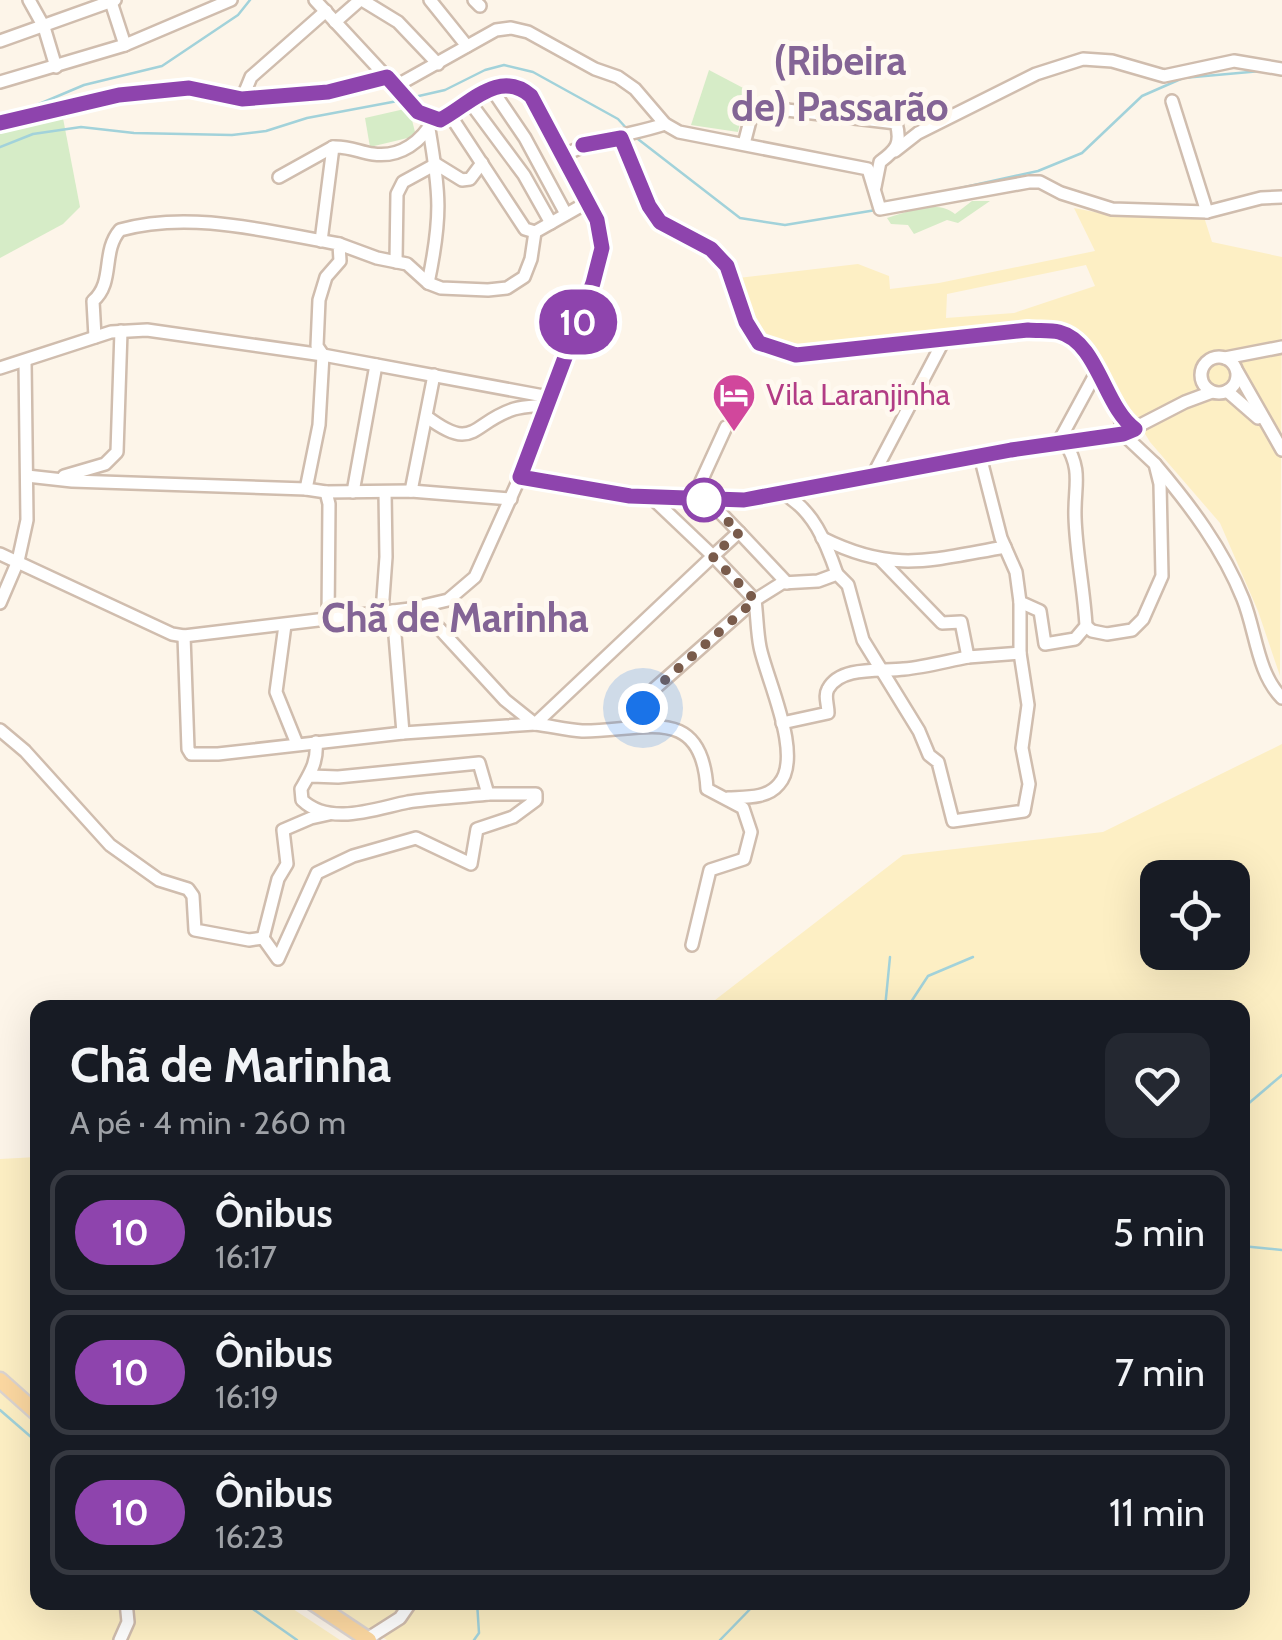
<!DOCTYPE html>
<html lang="pt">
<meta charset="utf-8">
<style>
body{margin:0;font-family:Cabin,sans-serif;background:#242831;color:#f1f3f6;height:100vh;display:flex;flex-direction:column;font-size:38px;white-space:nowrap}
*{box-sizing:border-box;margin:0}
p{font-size:32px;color:#9ea1a6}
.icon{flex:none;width:55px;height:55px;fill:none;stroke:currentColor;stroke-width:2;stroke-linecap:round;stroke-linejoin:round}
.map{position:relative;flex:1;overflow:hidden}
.sheet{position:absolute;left:30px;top:1000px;width:1220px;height:610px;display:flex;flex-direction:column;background:#171b24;border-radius:20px;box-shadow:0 10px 40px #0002}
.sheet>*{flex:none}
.badge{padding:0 20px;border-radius:32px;font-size:35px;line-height:65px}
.tools{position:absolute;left:1140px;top:860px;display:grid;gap:20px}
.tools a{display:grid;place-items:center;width:110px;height:110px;border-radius:20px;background:#171b24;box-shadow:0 10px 40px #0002;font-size:50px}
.you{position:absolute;width:50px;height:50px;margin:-25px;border:8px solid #fff;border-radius:50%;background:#1a73e8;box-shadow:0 0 0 15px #1a73e833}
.map>.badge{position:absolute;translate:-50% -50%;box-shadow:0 0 0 5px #fff}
.round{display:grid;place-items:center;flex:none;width:105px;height:105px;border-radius:20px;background:#242831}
.head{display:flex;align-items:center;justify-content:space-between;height:170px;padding:0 40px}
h1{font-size:48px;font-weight:700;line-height:75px}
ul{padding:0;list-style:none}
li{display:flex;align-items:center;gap:30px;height:125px;margin:0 20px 15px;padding:0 20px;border:5px solid #363941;border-radius:20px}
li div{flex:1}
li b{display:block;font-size:38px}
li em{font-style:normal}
li .badge{min-width:110px;font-weight:700;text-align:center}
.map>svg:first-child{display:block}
</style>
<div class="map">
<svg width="1282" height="1640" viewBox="0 0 1282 1640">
<rect width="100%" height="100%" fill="#fdf5e9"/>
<g fill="#d6ecc7">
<path d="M709,70L747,90L738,132L691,125Z"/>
<path d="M409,108L416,136L370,147L365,118Z"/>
<path d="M62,113L80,207L63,224L0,258V130Z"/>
<path d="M972,201H990L958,223L947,220L914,234L908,225L891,224L887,218C908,212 937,199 955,214Z"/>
</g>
<g fill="#fdefc4" fill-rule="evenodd">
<path d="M1074,208L1110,215L1204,217L1212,242L1282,257L1280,676L1258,611L1220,523L1150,442L1096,353L1066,327L1030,321L843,344H794L766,339L749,314L738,278L858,264L889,276L890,289L939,283L1095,251ZM1086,265L1095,286L1014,313L946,318L947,294Z"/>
<path d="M1282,744V1640H387L327,1603L1242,1602V1008L706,1007L903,855L1103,832ZM1158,878H1232V952H1158Z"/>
<path d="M37,1157L38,1602L284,1603L340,1640H0V1159Z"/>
</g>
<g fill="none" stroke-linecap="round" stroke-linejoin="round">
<g stroke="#a2d2da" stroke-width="2.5">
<path d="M410,98L445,90L485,70L504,65L533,72L618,119L628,130"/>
<path d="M0,115L32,107L84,85L162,66L238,15L250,0"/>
<path d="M634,136L740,218L785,225L876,210"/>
<path d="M0,147L33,134L81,127L134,133L232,135L266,131L307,118L403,100"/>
<path d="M947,191L1038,171L1082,153L1142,96L1183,78L1261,71"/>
<path d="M885,1008L890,957"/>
<path d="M907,1008L928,976L973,957"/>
<path d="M1242,1109L1282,1075"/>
<path d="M1242,1246L1282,1250"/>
<path d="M0,1410L38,1443"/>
<path d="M243,1602L297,1640"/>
<path d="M474,1640L479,1633L477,1602"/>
<path d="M720,1640L757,1602"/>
</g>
<g stroke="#d0bdae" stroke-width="16">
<g id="minor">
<path d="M29,0L44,27L56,67"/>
<path d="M362,0L398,22L438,64"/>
<path d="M430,0L467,46"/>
<path d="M474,0L480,6"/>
<path d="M111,2L125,45"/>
<path d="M335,22L360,0"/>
<path d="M0,41L115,0"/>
<path d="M0,82L125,45L231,0"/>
<path d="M396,86L496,30L511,28L528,32L595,69L618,77L635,89L665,124L679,132L868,169L880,209L1029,182H1040L1061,193L1112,209L1207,212L1261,198L1282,197"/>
<path d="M491,88L525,138L566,214"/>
<path d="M242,99L251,77L326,11"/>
<path d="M469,101L524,175L551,223"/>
<path d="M1172,101L1207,212"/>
<path d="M450,115L525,229L535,232"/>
<path d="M621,139L649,206L660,222L711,249L727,266L745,322L759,343L795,355L1028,330L1063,333L1091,358L1120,418L1122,426L1118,435"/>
<path d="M744,144L752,113L770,108L896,123C902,144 896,150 880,162L875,187"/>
<path d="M895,151L918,133L1036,74L1083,59L1112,61L1164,76L1234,61L1282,69"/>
<path d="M565,155C595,138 632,135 665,124"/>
<path d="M279,177L333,147"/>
<path d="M535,232L588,202"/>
<path d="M321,241L333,147C349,146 359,152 373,154C401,158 422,141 434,119"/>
<path d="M339,244L377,258L407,264L428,283L441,288L488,290L507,288L524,277L531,259L535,232"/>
<path d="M396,262L397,194L403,182L436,164L462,180L470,179L482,163"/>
<path d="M428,283C442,217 440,193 429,129"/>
<path d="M95,337L93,301C115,282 101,252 120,230C191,210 269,232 339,244L340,261L326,277L319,300L317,346L323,355L319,425L306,489L326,492L329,504L328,620"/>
<circle cx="1219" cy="375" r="18"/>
<path d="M1225,358L1282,347"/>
<path d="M0,368L111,332L147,330L323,355L549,397"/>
<path d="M1237,371L1282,450"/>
<path d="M1227,391L1258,418"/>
<path d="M427,417C475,453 471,423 514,409C523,406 536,406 546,405"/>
<path d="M1058,443L1097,371"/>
<path d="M980,456L1001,538L1016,572L1020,602L1040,611L1045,644L1075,639L1086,626C1084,589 1076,553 1075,517C1074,485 1083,472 1065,442"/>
<path d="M1155,464C1190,505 1223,549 1243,599C1256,631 1257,673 1282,698"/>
<path d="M27,476L72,481L306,489"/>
<path d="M64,476L105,464L117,452L121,331"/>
<path d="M520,477L630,496L744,500L1011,450L1123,434L1185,402L1212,392"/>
<path d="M872,477L944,340"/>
<path d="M411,491L434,375"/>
<path d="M326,492L411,491L511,499"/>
<path d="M353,492L376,365"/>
<path d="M782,493C813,509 826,542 837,574"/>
<path d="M651,497L713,556L739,532L708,500"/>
<path d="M693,499L726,427"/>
<path d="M739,532L787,583"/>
<path d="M822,538C894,574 930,560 1005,547"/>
<path d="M0,554L172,634L184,636L410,609L448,600L475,577L520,477L593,283L602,247L597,221L531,96C499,68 469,105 440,120L418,111L315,0"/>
<path d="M881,560L942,623L961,622L968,657L1020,653"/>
<path d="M0,603L18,561L27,520L25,361"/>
<path d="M393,611L403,733"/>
<path d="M382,612L386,557L385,492"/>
<path d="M285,625L276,692L297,744"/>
<path d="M1086,626L1092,631L1107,634L1132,630L1143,619L1162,576L1160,484L1155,464L1123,434"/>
<path d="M184,636L188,749L191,754H218L403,733L535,724L505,700L426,614L410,609"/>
<path d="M782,723L828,713C828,704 824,696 828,689C841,665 882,672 904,669C925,667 947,661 968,657"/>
<path d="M535,724L713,556L755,600L653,690L643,708L647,726"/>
<path d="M535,724C551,726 567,730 582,731C641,732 702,701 707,789L743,808L751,832L744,859L710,870L692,945"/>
<path d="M0,730L25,751L110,845L159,880L188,889L193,896L195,930L249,940L263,938"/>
<path d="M311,776L338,777L479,763L488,794C462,797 434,798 408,802C377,808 330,827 302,800L301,789C310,773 318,762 316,742"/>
<path d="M728,798C745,797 767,799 779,784C804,756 766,678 760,647C757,632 757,615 755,600L782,583L818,581L837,574L848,585L863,640L919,731L929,755L938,762L953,821L1024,811L1029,784L1022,748L1028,705L1020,653V602"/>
<path d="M263,938L278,959L317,873L353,856L416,838L471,864L477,829L513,817L536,800V794H488"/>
<path d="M263,938L278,879L287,864L283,830L311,818L329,814"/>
<path d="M367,1639L400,1618L411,1602"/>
<path d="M120,1640L128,1622L126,1602"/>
</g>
</g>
<g stroke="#dcd4d0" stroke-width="19">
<g id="major">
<path d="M0,1380L38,1414"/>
<path d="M312,1602L369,1640"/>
</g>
</g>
<use href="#minor" stroke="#fff" stroke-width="11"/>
<use href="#major" stroke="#fcd8a1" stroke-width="14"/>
</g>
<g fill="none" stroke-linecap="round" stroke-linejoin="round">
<g stroke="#fff" stroke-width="22">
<path id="line" d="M0,123L119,95L189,88L242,99L328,92L387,77L418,112L440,120C469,105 499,68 531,96L597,220L602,248L593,283L520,477L630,496L744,500L1011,450L1123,434L1135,429C1104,407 1098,342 1059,332C1050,330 1038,331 1028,330L796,355L759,343L746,322L727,266L711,249L660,222L649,206L621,138L583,145"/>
</g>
<use href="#line" stroke="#8e44ad" stroke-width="15"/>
<path stroke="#795b4b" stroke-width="10" stroke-dasharray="0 18" d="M643,708L654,690L755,600L712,556L740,532L704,500"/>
</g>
<defs>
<g id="hotel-pin" transform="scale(2.25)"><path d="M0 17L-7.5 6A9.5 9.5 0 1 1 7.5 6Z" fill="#d1479c" stroke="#fff9f0"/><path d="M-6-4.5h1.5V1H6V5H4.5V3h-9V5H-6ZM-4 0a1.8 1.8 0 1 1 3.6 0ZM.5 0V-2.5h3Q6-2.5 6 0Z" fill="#fff"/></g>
</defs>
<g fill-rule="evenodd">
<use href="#hotel-pin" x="734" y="395"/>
</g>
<circle fill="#fff" stroke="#8e44ad" stroke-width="5" cx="704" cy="500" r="20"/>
<g text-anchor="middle" stroke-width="10" stroke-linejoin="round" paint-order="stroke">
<g font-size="30" fill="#b23c85" stroke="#fff9f0" text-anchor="start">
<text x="766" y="405">Vila Laranjinha</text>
</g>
<g font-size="40" font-weight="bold" fill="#836495" stroke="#fff9f0">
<text x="840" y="75">(Ribeira<tspan x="840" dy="46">de) Passarão</tspan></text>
<text x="455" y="632">Chã de Marinha</text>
</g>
</g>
</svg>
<div class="tools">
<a><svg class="icon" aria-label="locate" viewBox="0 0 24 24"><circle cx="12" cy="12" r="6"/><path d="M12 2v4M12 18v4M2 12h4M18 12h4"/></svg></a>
</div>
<div class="you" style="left:643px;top:708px"></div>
<b class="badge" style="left:578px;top:322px;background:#8e44ad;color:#fff">10</b>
<section class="sheet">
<div class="head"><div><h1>Chã de Marinha</h1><p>A pé · 4 min · 260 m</p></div><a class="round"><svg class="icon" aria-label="heart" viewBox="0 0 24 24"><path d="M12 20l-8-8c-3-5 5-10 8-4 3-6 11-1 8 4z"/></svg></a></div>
<ul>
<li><span class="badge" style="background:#8e44ad;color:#fff">10</span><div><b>Ônibus</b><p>16:17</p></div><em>5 min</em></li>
<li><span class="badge" style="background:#8e44ad;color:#fff">10</span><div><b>Ônibus</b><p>16:19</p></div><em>7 min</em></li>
<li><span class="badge" style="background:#8e44ad;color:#fff">10</span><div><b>Ônibus</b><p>16:23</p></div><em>11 min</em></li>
</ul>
</section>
</div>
